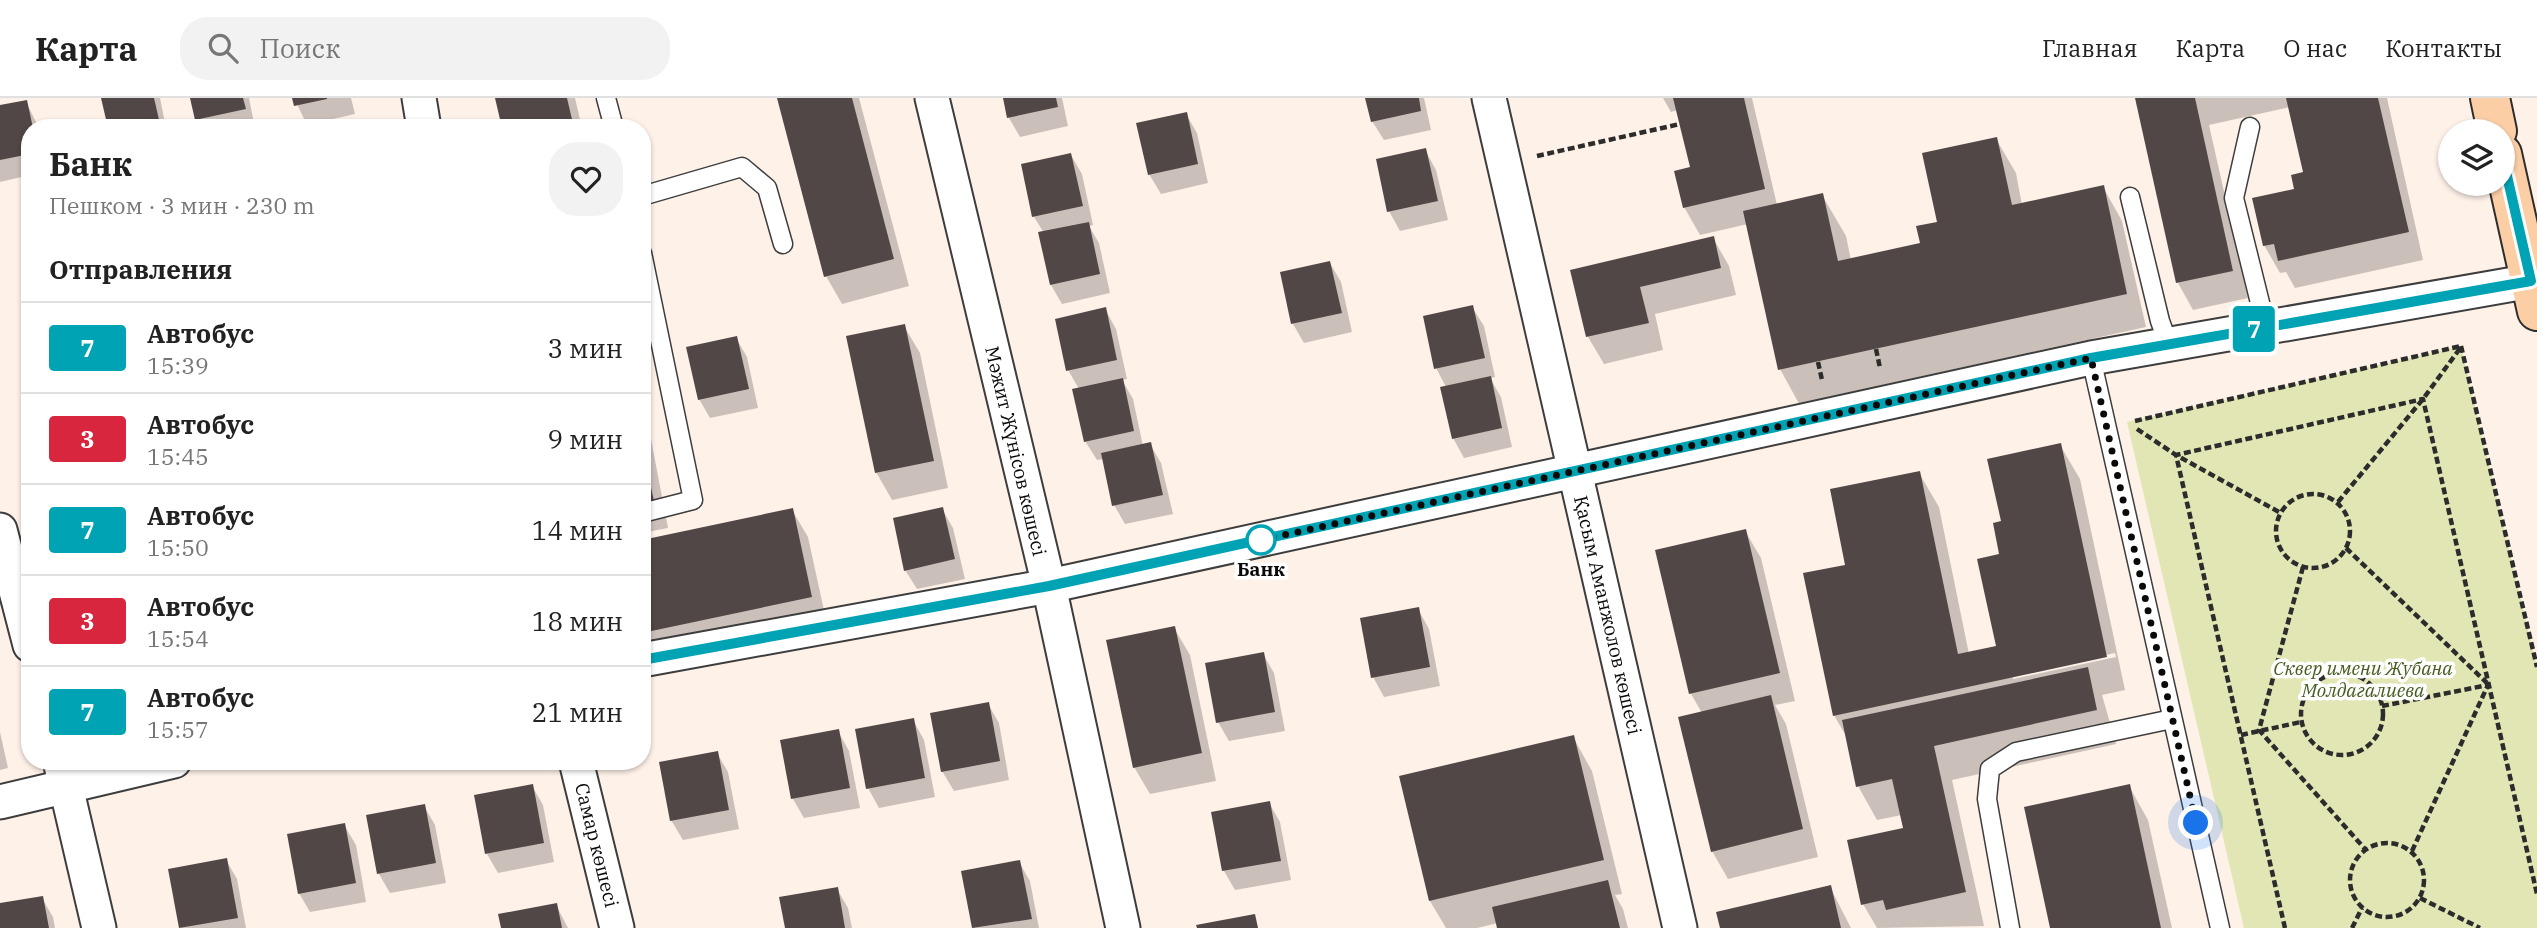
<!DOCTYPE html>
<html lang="ru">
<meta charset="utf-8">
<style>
body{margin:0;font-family:"IBM Plex Serif",serif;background:#f2f2f2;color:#222;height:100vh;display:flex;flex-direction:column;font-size:26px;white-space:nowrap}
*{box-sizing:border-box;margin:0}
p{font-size:23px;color:#767676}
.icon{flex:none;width:38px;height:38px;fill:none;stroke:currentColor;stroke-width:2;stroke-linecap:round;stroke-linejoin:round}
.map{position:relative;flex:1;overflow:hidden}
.panel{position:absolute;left:21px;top:21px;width:630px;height:651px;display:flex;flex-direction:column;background:#fff;border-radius:28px;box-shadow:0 2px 5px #0004}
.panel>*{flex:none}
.badge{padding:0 14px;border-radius:5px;font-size:24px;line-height:46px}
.tools{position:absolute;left:2438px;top:21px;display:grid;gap:14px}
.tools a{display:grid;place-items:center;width:77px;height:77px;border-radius:50%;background:#fff;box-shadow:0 2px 5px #0004;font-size:35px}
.you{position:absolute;width:35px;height:35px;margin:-18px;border:5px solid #fff;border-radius:50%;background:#1a73e8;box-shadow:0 0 0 10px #1a73e833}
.map>.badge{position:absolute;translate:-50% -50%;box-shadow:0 0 0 4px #fff}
h2{padding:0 28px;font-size:26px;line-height:63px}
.round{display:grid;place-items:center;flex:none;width:74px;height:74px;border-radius:28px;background:#f2f2f2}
.overview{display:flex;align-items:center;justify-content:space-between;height:119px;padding:0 28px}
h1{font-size:33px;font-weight:700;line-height:52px}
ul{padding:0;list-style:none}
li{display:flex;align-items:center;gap:21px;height:91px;padding:0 28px;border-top:2px solid #e0e0e0}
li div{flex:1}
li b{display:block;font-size:26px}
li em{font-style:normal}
li .badge{min-width:77px;font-weight:700;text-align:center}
header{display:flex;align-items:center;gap:42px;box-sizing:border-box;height:98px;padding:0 35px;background:#fff;border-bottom:2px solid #e0e0e0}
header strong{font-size:33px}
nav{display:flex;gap:38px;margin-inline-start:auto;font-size:24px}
.search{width:490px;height:63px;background:#f2f2f2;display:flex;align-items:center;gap:18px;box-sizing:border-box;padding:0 24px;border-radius:28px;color:#767676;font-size:26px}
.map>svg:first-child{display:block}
</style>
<header>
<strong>Карта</strong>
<div class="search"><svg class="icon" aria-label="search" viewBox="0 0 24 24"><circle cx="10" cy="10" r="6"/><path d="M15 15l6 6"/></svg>Поиск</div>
<nav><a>Главная</a><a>Карта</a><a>О нас</a><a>Контакты</a></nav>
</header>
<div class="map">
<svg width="2537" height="830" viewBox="0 0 2537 830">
<rect width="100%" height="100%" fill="#fef1e8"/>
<path fill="#e2e6b4" d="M2461,248L2537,569V830H2244L2127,324Z"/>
<g fill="#0003" fill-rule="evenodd">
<path d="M103,0H160L166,30H110Z"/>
<path d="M192,0H249L255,30H201Z"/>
<path d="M294,0H351L355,16L307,27Z"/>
<path d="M497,0H575L582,30H503Z"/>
<path d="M778,0H859L909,188L842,206L826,178Z"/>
<path d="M1005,0H1062L1068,28L1020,39L1009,20Z"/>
<path d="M1367,0H1424L1431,32L1384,42L1372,23Z"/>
<path d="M1663,0H1752L1777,107L1822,97L1846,138L1851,162L1922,146L1996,41L2016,75L2022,107L2103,89L2122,123L2146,229L1878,288L1880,296L1803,313L1780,271L1748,126L1700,137L1684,109L1692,70L1678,12L1671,14Z"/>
<path d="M2136,0H2387L2423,162L2295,190L2286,174L2280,175L2264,147L2305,75L2290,9L2209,27L2248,200L2193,212L2178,185Z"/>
<path d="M26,4L39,30H30V77L0,84V9Z"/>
<path d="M1186,16L1197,35L1208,85L1161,96L1149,76Z"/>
<path d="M1425,52L1436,72L1448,122L1400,133L1389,113Z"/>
<path d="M1071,57L1082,76L1093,127L1089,128L1099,145L1110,195L1062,206L1051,187L1040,136L1044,135L1034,119L1023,68Z"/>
<path d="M1713,140L1729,168L1736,197L1655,216L1663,252L1604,266L1588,239L1573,173Z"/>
<path d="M1330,165L1341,184L1352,234L1304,245L1293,226L1282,175Z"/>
<path d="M1472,209L1484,228L1495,279L1490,280L1501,299L1512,349L1464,360L1453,340L1446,289L1436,270Z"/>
<path d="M1105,211L1116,231L1127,281L1122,282L1133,301L1143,348L1150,346L1161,365L1173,416L1125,426L1114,407L1104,361L1097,362L1085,343L1079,291L1068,272Z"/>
<path d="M904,228L920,255L948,390L892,402L876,374Z"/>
<path d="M736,240L747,259L758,310L710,320L699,301Z"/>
<path d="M642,294L668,430L642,435Z"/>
<path d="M2060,347L2080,381L2125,592L2102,597L2116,646L1952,682L1984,828L1877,830L1863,806L1905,731L1902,717L1877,722L1858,688L1847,640L1834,617L1847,468L1919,375L1939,409L1969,556L1998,550L2003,424ZM2115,555L2116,559L2013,581V577Z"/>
<path d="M942,411L953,430L965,481L917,491L905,472Z"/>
<path d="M792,412L808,439L827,526L642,565V444Z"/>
<path d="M1745,433L1761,460L1795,603L1775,607L1786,626L1818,759L1728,781L1712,753L1702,615L1691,596Z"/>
<path d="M1418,511L1429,531L1440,588L1384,599L1373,579Z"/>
<path d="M1174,530L1190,557L1216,683L1150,696L1134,669Z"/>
<path d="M1263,556L1274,575L1285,633L1229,643L1218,624Z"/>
<path d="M988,606L999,625L1009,682L954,693L942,673Z"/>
<path d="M913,622L924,642L935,699L879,710L868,690Z"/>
<path d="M838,633L849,653L860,710L804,720L793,701L782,643Z"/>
<path d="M0,634L8,670L0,672Z"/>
<path d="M1573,639L1592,673L1622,796L1615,797L1623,811L1628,830H1499L1498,825L1477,830H1446L1430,803L1401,680Z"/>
<path d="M717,655L728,674L739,731L683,742L671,722Z"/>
<path d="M532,688L543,707L554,764L498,775L487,756Z"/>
<path d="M2129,688L2148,722L2172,830H2052L2026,711Z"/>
<path d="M1269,705L1280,724L1291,782L1235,792L1224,773L1213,715Z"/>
<path d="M424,708L435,727L446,785L390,795L379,776L368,718Z"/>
<path d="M344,727L356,747L366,804L310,814L299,795Z"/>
<path d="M226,762L237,781L246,830H181L170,772Z"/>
<path d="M1019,764L1030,783L1039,830H974L963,774Z"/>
<path d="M1830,789L1851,830H1721L1718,815Z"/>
<path d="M837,791L848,810L852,830H786L781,800Z"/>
<path d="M42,800L53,819L55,830H0V807Z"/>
<path d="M556,807L568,830H503L500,817Z"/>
</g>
<g fill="#524747">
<path d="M101,0H154L160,26L142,30H108Z"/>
<path d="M190,0H243L246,11L195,22Z"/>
<path d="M292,0H327V1L294,8Z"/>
<path d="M495,0H567L574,30H502Z"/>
<path d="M777,0H852L894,161L824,179Z"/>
<path d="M1003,0H1056L1058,9L1007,20Z"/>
<path d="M1365,0H1419L1421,13L1371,24Z"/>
<path d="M1673,0H1744L1765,91L1683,110L1674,73L1690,69Z"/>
<path d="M2135,0H2195L2233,173L2176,185Z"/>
<path d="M2286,0H2378L2409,134L2278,163L2274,146L2263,148L2252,100L2294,91L2291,77L2303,74Z"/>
<path d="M27,2L33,30H30V56L0,62V7Z"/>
<path d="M1187,14L1198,66L1148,77L1136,25Z"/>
<path d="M1997,39L2012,107L2104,87L2127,196L1778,272L1743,113L1823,95L1838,163L1920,145L1916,128L1937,124L1922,55Z"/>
<path d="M1426,50L1438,103L1387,114L1376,61Z"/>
<path d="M1071,55L1083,108L1032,119L1021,66Z"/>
<path d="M1089,124L1100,176L1050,187L1038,134Z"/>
<path d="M1714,138L1721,170L1640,189L1649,225L1586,239L1570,172Z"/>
<path d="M1330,163L1342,215L1291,226L1280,174Z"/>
<path d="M1473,207L1485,260L1434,271L1423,218Z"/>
<path d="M1106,209L1117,262L1066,273L1055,221Z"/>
<path d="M905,226L934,363L875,375L846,238Z"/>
<path d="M737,238L749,291L698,302L686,249Z"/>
<path d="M1491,278L1502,330L1452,341L1440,289Z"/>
<path d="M1123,280L1134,333L1084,344L1072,291Z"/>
<path d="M1151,344L1163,397L1112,408L1101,355Z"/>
<path d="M2061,345L2107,559L1833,618L1803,475L1845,467L1830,391L1920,373L1958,556L1996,548L1977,461L1999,456L1993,425L2001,423L1987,361Z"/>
<path d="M642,350L654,403L642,405Z"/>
<path d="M943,409L955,461L904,473L893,420Z"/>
<path d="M793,410L812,499L642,535V442Z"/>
<path d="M1746,431L1780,575L1689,596L1655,452Z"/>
<path d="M1419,509L1430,569L1371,580L1360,520Z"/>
<path d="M1175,528L1202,655L1133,670L1106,542Z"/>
<path d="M1264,554L1275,614L1216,625L1205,565Z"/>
<path d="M2088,569L2097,612L1934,648L1966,794L1886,812L1883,802L1861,807L1847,742L1903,730L1892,681L1856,689L1842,622Z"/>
<path d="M1771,597L1803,731L1711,754L1678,619Z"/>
<path d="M989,604L1000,663L941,674L930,615Z"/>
<path d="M914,620L925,680L866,691L855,631Z"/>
<path d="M839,631L850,690L791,701L780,642Z"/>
<path d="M1574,637L1604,762L1429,803L1399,678Z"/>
<path d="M718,653L729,712L670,723L659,664Z"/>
<path d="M533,686L544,745L485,756L474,697Z"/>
<path d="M2130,686L2161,830H2050L2024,709Z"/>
<path d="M1270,703L1281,763L1222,773L1211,714Z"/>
<path d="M425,706L436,765L377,776L366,717Z"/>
<path d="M345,725L356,785L298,796L287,736Z"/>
<path d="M227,760L238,820L179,830L168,771Z"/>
<path d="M1020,762L1032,821L972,830L961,773Z"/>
<path d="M1608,782L1620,830H1497L1492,809Z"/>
<path d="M1831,787L1841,830H1720L1716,814Z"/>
<path d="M838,789L845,830H785L779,799Z"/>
<path d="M43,798L49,830H0V805Z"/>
<path d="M557,805L562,830H501L498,816Z"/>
<path d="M1255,816L1258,830H1197L1196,827Z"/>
</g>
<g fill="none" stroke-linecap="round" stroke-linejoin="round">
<g stroke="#3d3d3d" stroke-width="21">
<g id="lane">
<path d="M606,0L614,30"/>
<path d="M2250,29L2234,100L2266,229"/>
<path d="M642,98L742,69L767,90L783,146"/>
<path d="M2130,99L2160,223L2169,248"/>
<path d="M642,155L693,402L642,415"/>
<path d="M2091,260L2220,830"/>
<path d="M2010,830L1987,701L1990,671L2016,654L2172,621"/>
</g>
</g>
<g stroke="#3d3d3d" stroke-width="37">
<g id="street">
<path d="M419,0L424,30"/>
<path d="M932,0L1049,488L1123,830"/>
<path d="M1489,0L1680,830"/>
<path d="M0,432L30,547"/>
<path d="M642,562L1049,488L2091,260L2537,182"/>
<path d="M60,663L99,830"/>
<path d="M576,663L617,830"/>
<path d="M0,704L174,663"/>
</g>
</g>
<g stroke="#2c2c2c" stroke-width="42">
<g id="secondary">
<path d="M2490,0L2497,33"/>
<path d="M2502,56L2537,213"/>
</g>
</g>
<g stroke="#2c2c2c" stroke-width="4.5" stroke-dasharray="7 3.5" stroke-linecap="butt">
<path d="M1537,58L1680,26"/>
<path d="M2461,248L2537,569"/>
<path d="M1876,251L1880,270"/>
<path d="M1818,264L1822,282"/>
<path d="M2135,323L2461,248"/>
<path d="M2137,331L2176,357L2279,414"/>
<circle cx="2313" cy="433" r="37"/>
<path d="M2338,404L2423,301L2461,249"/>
<path d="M2346,450L2487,585"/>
<path d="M2303,469L2259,632L2365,751"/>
<circle cx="2342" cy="616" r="41"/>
<path d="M2382,608L2488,587"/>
<path d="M2241,637L2301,624"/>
<circle cx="2387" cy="782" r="37"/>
<path d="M2412,753L2488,587"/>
<path d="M2420,800L2480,830"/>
<path d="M2285,830L2176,357L2423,301L2537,796"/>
<path d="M2352,830L2362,810"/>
</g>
<use href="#lane" stroke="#fff" stroke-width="18"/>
<use href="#street" stroke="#fff" stroke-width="33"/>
<use href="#secondary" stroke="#fbcea6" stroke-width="38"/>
</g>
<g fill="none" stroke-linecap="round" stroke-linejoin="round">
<g stroke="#fff" stroke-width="16">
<path id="line" d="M642,562L1049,488L2091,260L2531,183L2502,56"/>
</g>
<use href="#line" stroke="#00a3b4" stroke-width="10"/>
<path stroke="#0a0a0a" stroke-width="7" stroke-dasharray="0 12.6" d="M1261,442L2091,260L2196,725"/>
</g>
<circle fill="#fff" stroke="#00a3b4" stroke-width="3.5" cx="1261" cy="442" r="14"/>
<g text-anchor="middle" stroke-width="7" stroke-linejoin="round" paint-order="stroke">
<g font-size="19" fill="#0a0a0a" stroke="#fff">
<text transform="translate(1016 353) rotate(77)" y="7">Мәжит Жүнісов көшесі</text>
<text transform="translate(1608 517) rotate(77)" y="7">Қасым Аманжолов көшесі</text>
<text transform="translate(597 747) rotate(76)" y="7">Самар көшесі</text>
</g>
<g font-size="19" font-weight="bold" fill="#0a0a0a" stroke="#fff">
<text x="1261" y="478">Банк</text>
</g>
<g font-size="19" font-style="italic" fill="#465d1f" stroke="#fff">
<text x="2363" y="577">Сквер имени Жубана<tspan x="2363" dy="22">Молдагалиева</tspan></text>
</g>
</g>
</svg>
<div class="tools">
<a><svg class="icon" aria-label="layers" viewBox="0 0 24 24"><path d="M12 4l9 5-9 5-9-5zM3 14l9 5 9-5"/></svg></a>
</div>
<div class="you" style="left:2196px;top:725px"></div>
<b class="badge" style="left:2254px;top:231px;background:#00a3b4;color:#fff">7</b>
<section class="panel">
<div class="overview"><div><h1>Банк</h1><p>Пешком · 3 мин · 230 m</p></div><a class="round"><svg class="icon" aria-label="heart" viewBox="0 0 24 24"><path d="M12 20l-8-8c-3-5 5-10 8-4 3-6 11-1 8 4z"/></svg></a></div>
<h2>Отправления</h2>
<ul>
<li><span class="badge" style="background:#00a3b4;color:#fff">7</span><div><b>Автобус</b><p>15:39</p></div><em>3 мин</em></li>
<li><span class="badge" style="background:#d7263d;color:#fff">3</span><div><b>Автобус</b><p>15:45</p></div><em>9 мин</em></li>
<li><span class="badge" style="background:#00a3b4;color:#fff">7</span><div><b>Автобус</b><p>15:50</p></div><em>14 мин</em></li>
<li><span class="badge" style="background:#d7263d;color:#fff">3</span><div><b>Автобус</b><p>15:54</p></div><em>18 мин</em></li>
<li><span class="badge" style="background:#00a3b4;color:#fff">7</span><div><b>Автобус</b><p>15:57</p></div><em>21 мин</em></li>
</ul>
</section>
</div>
